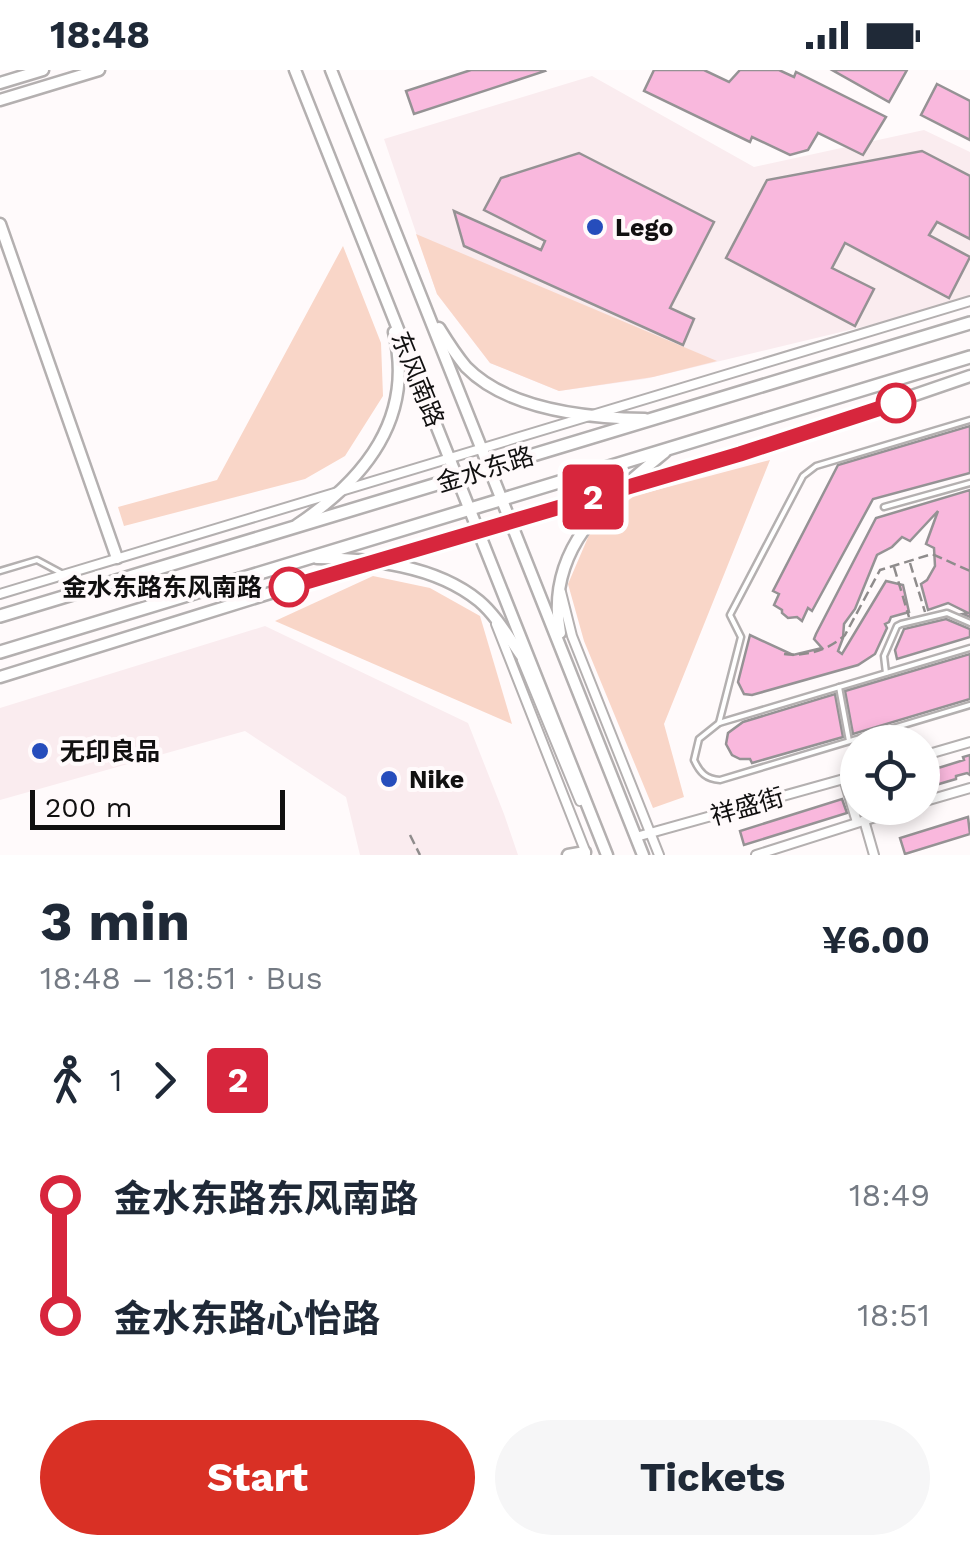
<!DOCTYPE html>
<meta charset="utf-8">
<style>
body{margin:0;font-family:"Work Sans","Noto Sans SC",sans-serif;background:#f6f6f7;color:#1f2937;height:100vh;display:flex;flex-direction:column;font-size:38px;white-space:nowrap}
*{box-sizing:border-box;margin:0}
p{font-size:32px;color:#747a83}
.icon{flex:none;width:55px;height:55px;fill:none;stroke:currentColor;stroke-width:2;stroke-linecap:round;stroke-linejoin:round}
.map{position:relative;height:785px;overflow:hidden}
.side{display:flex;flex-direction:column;background:#fff;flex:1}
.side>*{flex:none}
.badge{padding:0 20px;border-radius:8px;font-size:35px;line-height:65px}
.buttons{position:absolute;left:840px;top:655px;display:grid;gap:20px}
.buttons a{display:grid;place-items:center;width:100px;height:100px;border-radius:50%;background:#fff;box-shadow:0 5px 15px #0003;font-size:50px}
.scale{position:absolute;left:30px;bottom:25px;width:255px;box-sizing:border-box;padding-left:10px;border:5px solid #111010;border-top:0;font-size:28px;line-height:35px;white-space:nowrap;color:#111010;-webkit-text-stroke:8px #fffafb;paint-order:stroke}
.map>.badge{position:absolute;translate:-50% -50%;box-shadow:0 0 0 5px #fff}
.legs{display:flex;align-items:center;gap:15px;height:110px;padding:0 40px;font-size:32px}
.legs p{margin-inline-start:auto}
.overview{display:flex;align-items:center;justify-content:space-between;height:170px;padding:0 40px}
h1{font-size:55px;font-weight:700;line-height:75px}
.cta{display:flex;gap:20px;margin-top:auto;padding:20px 40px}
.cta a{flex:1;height:115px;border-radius:60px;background:#d93025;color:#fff;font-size:40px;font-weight:700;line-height:115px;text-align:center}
.cta a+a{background:#f6f6f7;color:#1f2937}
ul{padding:0 40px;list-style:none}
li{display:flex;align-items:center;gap:35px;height:120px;font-size:38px}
li i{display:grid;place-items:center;width:15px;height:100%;margin:0 12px;background:currentColor}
li i::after{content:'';width:25px;height:25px;margin:-12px;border:8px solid;border-radius:50%;background:#fff}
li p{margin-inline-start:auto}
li:first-child i{background:linear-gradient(#0000 50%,currentColor 0)}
li:last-child i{background:linear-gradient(currentColor 50%,#0000 0)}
.status{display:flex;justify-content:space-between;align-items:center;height:70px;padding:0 50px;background:#fff;direction:ltr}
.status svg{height:28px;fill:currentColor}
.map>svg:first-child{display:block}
</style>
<div class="status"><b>18:48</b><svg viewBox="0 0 49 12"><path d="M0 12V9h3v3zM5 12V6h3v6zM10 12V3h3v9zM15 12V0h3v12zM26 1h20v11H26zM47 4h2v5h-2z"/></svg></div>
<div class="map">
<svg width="970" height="785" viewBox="0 0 970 785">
<rect width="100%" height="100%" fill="#fffafb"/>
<g fill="#faecef">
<path d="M592,6L754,97L924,60L970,82V231L645,309L559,321L490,293L437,224L384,69Z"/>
<path d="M265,556L468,653L504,744L518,785H360L346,727L245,661L0,730V638Z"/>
</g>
<g fill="#f9d6c8">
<path d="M416,164L717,291L653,307L559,321L490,293L437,224Z"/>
<path d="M343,176L381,273L383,326L345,386L305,409L124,456L118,437L217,410Z"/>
<path d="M770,390L664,654L684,727L653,738L584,571L568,514L592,458L634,426Z"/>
<path d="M373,506L430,518L480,546L512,654L275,551Z"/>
</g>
<g fill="#f9b8dd" stroke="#959294" stroke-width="2.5">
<path d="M471,0H544L545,1L414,44L406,21Z"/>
<path d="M654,0H704L729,12L740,0H779L794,7L796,2L886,47L863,85L818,63L808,80L790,85L752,67L750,72L644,21Z"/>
<path d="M832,0H907L889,32Z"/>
<path d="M937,14L970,31V70L921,45Z"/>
<path d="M922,81L970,106V169L937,152L929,165L970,187L949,228L845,173L832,198L874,219L855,256L726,188L767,110Z"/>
<path d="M579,83L714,152L670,238L694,249L683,275L464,176L454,141L541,180L545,171L484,140L501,108Z"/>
<path d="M970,356V403L873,429L812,541L808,538L802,551L797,547L788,548L782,543V540L774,535L779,524L773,521L838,395Z"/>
<path d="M970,420V547L963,544L968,543L948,533L928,540L921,514L927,510L935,496L934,478L926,474L938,441L910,471L902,467L892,477L877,485L855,539L844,554L843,568L838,581L842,584L886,511L903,515L909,542L891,547L889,552L885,554L887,558L875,584L858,595L752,625L744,624L738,612L750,565L793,585L822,578L814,569L816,564L876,448Z"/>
<path d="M946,549L970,559V567L897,589L895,580L904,559Z"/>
<path d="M970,584V629L853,664L845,621Z"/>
<path d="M835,624L843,667L752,693L750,689H740L732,685L726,674L728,663L743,652Z"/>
<path d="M970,685V705L967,703L956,706V709L922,719V703L964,690L963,687Z"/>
<path d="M842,729L847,743L744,775L740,761Z"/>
<path d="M968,747L970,764L905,784L900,768Z"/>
</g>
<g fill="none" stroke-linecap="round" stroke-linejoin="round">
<g stroke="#b4b0b0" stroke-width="9">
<g id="lane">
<path d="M884,437L970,413"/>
<path d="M0,501L37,490L63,504"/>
<path d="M970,578L719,653L699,669L694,690C700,703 706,709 720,710L970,635"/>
<path d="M886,603L884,586L897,556L901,554L947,543L970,553"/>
<path d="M839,617L849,671"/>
<path d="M719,653L741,567L730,545L803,406L816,396L970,350"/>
</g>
</g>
<g stroke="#b4b0b0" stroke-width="12">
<g id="street">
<path d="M561,522L572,566L659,785"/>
<path d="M0,524L970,231"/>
<path d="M496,554L586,783"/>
<path d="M522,590L580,731"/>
<path d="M922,686L970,672"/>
<path d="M844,709L857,752"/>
<path d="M922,732L970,718"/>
<path d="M864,750L874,785"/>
<path d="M636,767L858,705"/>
<path d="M756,785L904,738"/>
</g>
</g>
<g stroke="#b4b0b0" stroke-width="15">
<g id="secondary">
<path d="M295,0L607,785"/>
<path d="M331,0L643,785"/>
<path d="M0,13L43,0"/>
<path d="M0,30L99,0"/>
<path d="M0,154L117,488"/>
<path d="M439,258C447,271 456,285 466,297C508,340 588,348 645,349"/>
<path d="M297,455C365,409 415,348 394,262"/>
<path d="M317,488C371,489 435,495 479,531C498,547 511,572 526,592"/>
<path d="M560,563C545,478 606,430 665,382"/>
<path d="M0,607L325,506L740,385L970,306"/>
<path d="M568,785L585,782"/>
</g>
</g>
<g stroke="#b4b0b0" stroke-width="16">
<g id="primary">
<path d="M0,546L970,253"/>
<path d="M0,582L970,287"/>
</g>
</g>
<g stroke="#8f8c8c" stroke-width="2.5" stroke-dasharray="10 5" stroke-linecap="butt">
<path d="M910,493L925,542"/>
<path d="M894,497L909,547"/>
<path d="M784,584C805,587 829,580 845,565L880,500L932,484L970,501"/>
<path d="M410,765L420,785"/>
</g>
<use href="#lane" stroke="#fff" stroke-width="4"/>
<use href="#street" stroke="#fff" stroke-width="8"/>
<use href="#secondary" stroke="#fff" stroke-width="10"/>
<use href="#primary" stroke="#fff" stroke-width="11"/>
</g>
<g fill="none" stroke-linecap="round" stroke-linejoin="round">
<g stroke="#fff" stroke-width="22">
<path id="line-1" d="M289,517L740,384L896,333"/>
</g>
<use href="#line-1" stroke="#d7263d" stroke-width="15"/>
</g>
<g fill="#264dbc" stroke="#fffafb" stroke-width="4">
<circle cx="595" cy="157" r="10"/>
<circle cx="40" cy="681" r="10"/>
<circle cx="389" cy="709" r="10"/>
</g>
<g fill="#fff" stroke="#d7263d" stroke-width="5">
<circle cx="896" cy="333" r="18"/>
<circle cx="289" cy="517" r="18"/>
</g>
<g text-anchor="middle" stroke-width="8" stroke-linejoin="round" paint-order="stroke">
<g font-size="25" font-weight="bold" fill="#111010" stroke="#fffafb" text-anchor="start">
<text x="615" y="166">Lego</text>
<text x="60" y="690">无印良品</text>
<text x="409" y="718">Nike</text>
</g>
<g font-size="25" fill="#111010" stroke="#fffafb">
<text transform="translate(418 309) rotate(68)" y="9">东风南路</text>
<text transform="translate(485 399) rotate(-17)" y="9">金水东路</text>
<text transform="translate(747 736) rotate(-16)" y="9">祥盛街</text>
</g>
<g font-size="25" font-weight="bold" fill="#111010" stroke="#fffafb" text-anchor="end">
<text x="262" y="526">金水东路东风南路</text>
</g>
</g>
</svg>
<div class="buttons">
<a><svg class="icon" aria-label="locate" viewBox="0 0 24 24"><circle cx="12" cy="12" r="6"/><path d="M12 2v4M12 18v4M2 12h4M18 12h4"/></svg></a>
</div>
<div class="scale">200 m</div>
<b class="badge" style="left:593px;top:427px;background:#d7263d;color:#fff">2</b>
</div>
<section class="side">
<div class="overview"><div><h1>3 min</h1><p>18:48 – 18:51 · Bus</p></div><b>¥6.00</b></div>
<div class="legs"><svg class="icon" aria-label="walk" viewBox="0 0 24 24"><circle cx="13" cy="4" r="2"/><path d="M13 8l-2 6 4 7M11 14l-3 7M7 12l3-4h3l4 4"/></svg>1<svg class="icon" aria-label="forward" viewBox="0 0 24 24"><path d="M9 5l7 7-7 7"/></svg><b class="badge" style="background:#d7263d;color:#fff">2</b></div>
<ul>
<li><i style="color:#d7263d"></i><b>金水东路东风南路</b><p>18:49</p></li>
<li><i style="color:#d7263d"></i><b>金水东路心怡路</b><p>18:51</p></li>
</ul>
<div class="cta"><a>Start</a><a>Tickets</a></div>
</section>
